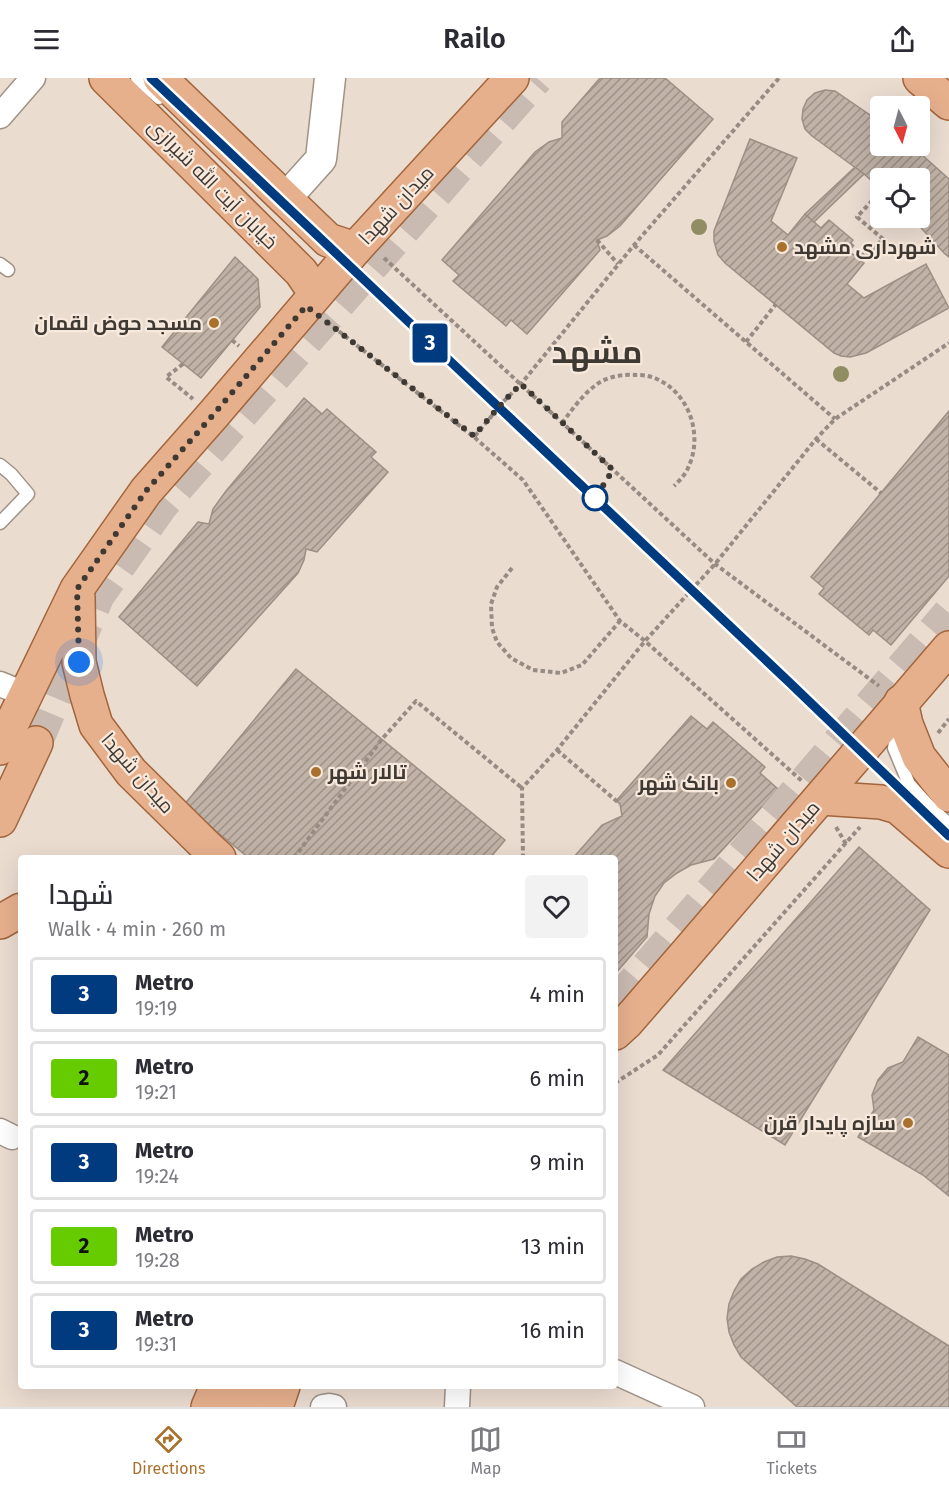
<!DOCTYPE html>
<meta charset="utf-8">
<style>
body{margin:0;font-family:"Fira Sans",Cairo,sans-serif;background:#f2f2f3;color:#2b2b33;height:100vh;display:flex;flex-direction:column;font-size:22px;white-space:nowrap}
*{box-sizing:border-box;margin:0}
p{font-size:20px;color:#7c7c81}
.icon{flex:none;width:33px;height:33px;fill:none;stroke:currentColor;stroke-width:2;stroke-linecap:round;stroke-linejoin:round}
.map{position:relative;flex:1;overflow:hidden}
.drawer{position:absolute;left:18px;top:777px;width:600px;height:534px;display:flex;flex-direction:column;background:#fff;border-radius:6px;box-shadow:0 6px 24px #0002}
.drawer>*{flex:none}
.badge{padding:0 12px;border-radius:4px;font-size:21px;line-height:39px}
.needle{width:39px;rotate:174deg}
.fabs{position:absolute;left:870px;top:18px;display:grid;gap:12px}
.fabs a{display:grid;place-items:center;width:60px;height:60px;border-radius:6px;background:#fff;box-shadow:0 6px 24px #0002;font-size:30px}
.you{position:absolute;width:30px;height:30px;margin:-15px;border:4px solid #fff;border-radius:50%;background:#1a73e8;box-shadow:0 0 0 9px #1a73e833}
.map>.badge{position:absolute;translate:-50% -50%;box-shadow:0 0 0 3px #fff}
.round{display:grid;place-items:center;flex:none;width:63px;height:63px;border-radius:6px;background:#f2f2f3}
.head{display:flex;align-items:center;justify-content:space-between;height:102px;padding:0 30px}
h1{font-size:28px;font-weight:600;line-height:45px}
ul{padding:0;list-style:none}
li{display:flex;align-items:center;gap:18px;height:75px;margin:0 12px 9px;padding:0 18px;border:3px solid #e1e1e2;border-radius:6px}
li div{flex:1}
li b{display:block;font-size:22px}
li em{font-style:normal}
li .badge{min-width:66px;font-weight:700;text-align:center}
header{display:flex;justify-content:space-between;align-items:center;height:78px;padding:0 30px;background:#fff;font-size:27px;font-weight:600}
.menu{display:flex;justify-content:space-around;align-items:center;height:84px;border-top:2px solid #e1e1e2;background:#fff;font-size:16px;color:#7c7c81}
.menu a{display:grid;justify-items:center;gap:3px}
.menu .selected{color:#a8712d}
.map>svg:first-child{display:block}
</style>
<header><svg class="icon" aria-label="menu" viewBox="0 0 24 24"><path d="M4 6h16M4 12h16M4 18h16"/></svg>Railo<svg class="icon" aria-label="share" viewBox="0 0 24 24"><path d="M12 15V3M7 8l5-5 5 5M5 13v7h14v-7"/></svg></header>
<div class="map">
<svg width="949" height="1329" viewBox="0 0 949 1329">
<defs>
<pattern id="building-hatch" width="6" height="6" patternUnits="userSpaceOnUse" patternTransform="scale(1.5)"><rect width="6" height="6" fill="#c0b2a6"/><path d="M-1 1l2-2M0 6l6-6M5 7l2-2" fill="none" stroke="#9d9288"/></pattern>
</defs>
<rect width="100%" height="100%" fill="#ebdcd0"/>
<g fill="url(#building-hatch)" stroke="#9c8f83" stroke-width="1.5">
<path d="M600,0H665L713,41L620,148L607,158L597,162L600,172L527,256L511,242L506,248L453,203L459,197L442,182L535,74L549,64L562,60V44Z"/>
<path d="M825,12L835,13L880,44V68H912L949,101V179L944,175L912,140H920V100H880V110L864,96L812,58L805,51L802,41L803,31L807,22L815,15Z"/>
<path d="M750,61L797,80L771,143L788,157L805,136L821,150L829,142L853,162L846,171L864,185L847,206L864,220L926,186L949,230L866,275L850,279L841,278L834,275L725,185L718,177L714,163V153Z"/>
<path d="M855,89L864,96L814,144L805,136Z"/>
<path d="M235,179L258,201L260,229L201,300L162,269Z"/>
<path d="M304,320L322,336L327,331L376,374L371,379L388,394L317,474L306,471L304,482L298,495L197,608L119,539L198,444L209,446L213,431L226,413Z"/>
<path d="M949,333V498L891,567L873,552L869,557L819,516L824,510L811,499Z"/>
<path d="M296,591L505,762L490,780H249L184,727Z"/>
<path d="M691,638L707,651L713,644L765,689L760,695L778,711L714,781L691,787L677,795L664,805L655,818L649,836L647,859L615,896V780H573L602,747L622,738L620,726L616,723Z"/>
<path d="M859,769L930,832L785,1067L663,992Z"/>
<path d="M918,959L949,977V1118L923,1097L858,1059L874,1032L872,1017L878,1002L888,990L903,984Z"/>
<path d="M791,1178L805,1181L818,1186L949,1268V1329H797L751,1288L741,1279L734,1267L729,1254L727,1240L729,1226L734,1213L741,1201L752,1191L764,1184L777,1179Z"/>
</g>
<g fill="none" stroke-linecap="round" stroke-linejoin="round">
<g stroke="#c9bbb1" stroke-width="33" stroke-dasharray="33 16" stroke-linecap="butt">
<path d="M36,665L98,518L162,427L537,0"/>
<path d="M615,926L949,535"/>
</g>
<g stroke="#9f9286" stroke-width="15">
<g id="service">
<path d="M137,0L159,20"/>
<path d="M0,186L8,192"/>
<path d="M0,387L11,396L28,416L0,445"/>
<path d="M898,647L894,670L909,706L928,727L949,746"/>
</g>
</g>
<g stroke="#9f9286" stroke-width="27">
<g id="minor">
<path d="M0,38L33,0"/>
<path d="M0,606L27,617"/>
<path d="M0,1053L12,1059"/>
<path d="M615,1294L692,1329"/>
<path d="M323,1329L329,1328L334,1329"/>
<path d="M457,1329L458,1308"/>
</g>
</g>
<g stroke="#9f9286" stroke-width="33">
<path id="tertiary" d="M286,120L321,81L330,0"/>
</g>
<g stroke="#a2653c" stroke-width="36">
<g id="primary">
<path d="M106,0L301,194L316,216"/>
<path d="M160,0L328,162L355,171"/>
<path d="M920,0L949,25"/>
<path d="M78,519L79,584L87,617L96,647L131,694L207,769L219,780"/>
<path d="M901,624L906,646L919,679L949,717"/>
<path d="M0,670L77,511L146,413L213,337L355,171L512,0"/>
<path d="M821,720L881,724L898,729L949,773"/>
<path d="M0,742L36,665"/>
<path d="M0,844L21,832"/>
<path d="M615,955L627,944L685,877L949,570"/>
<path d="M208,1329L217,1308"/>
<path d="M242,1329L250,1308"/>
<path d="M276,1329L283,1308"/>
</g>
</g>
<g stroke="#968c83" stroke-width="4" stroke-dasharray="4.5 3" stroke-linecap="butt">
<path d="M597,162L618,186"/>
<path d="M850,166L865,179L883,161L857,139L880,114"/>
<path d="M634,167L835,341"/>
<path d="M384,180L715,486L879,608"/>
<path d="M327,244L474,359L523,402L620,543L645,563L802,703"/>
<path d="M232,262L239,268"/>
<path d="M746,264L776,226"/>
<path d="M183,286L166,299L193,321"/>
<path d="M562,345C572,332 582,317 596,307C606,299 622,296 635,297C639,297 644,297 648,298C687,308 705,355 688,390C685,397 679,403 674,408"/>
<path d="M475,358L504,323L521,306L634,167L779,0"/>
<path d="M816,361L881,415"/>
<path d="M512,490L497,509L491,526L492,550L497,564L511,580L533,592L561,595L582,587L620,543"/>
<path d="M938,655L949,641"/>
<path d="M557,672L620,726"/>
<path d="M836,749L846,766"/>
<path d="M294,780L382,661L416,623L522,710"/>
<path d="M523,780L522,710L557,672L645,563L715,486L816,361L835,341L949,265"/>
<path d="M615,1005L658,977L860,749"/>
</g>
<use href="#service" stroke="#fff" stroke-width="12"/>
<use href="#minor" stroke="#fff" stroke-width="24"/>
<use href="#tertiary" stroke="#fff" stroke-width="30"/>
<use href="#primary" stroke="#e7b08d" stroke-width="33"/>
</g>
<g fill="#908d63">
<circle cx="699" cy="149" r="8"/>
<circle cx="841" cy="296" r="8"/>
</g>
<g fill="none" stroke-linecap="round" stroke-linejoin="round">
<g stroke="#fff" stroke-width="14">
<path id="line" d="M151,0L790,605L949,758"/>
</g>
<use href="#line" stroke="#003b80" stroke-width="9"/>
<path stroke="#3f3934" stroke-width="6" stroke-dasharray="0 10.8" d="M79,584L77,511L146,413L213,337L306,228L474,358L504,323L521,306L613,392L595,420"/>
</g>
<g fill="#a8712d" stroke="#f8e9dd" stroke-width="2">
<circle cx="782" cy="169" r="6"/>
<circle cx="214" cy="245" r="6"/>
<circle cx="316" cy="694" r="6"/>
<circle cx="731" cy="705" r="6"/>
<circle cx="908" cy="1045" r="6"/>
</g>
<circle fill="#fff" stroke="#003b80" stroke-width="3" cx="595" cy="420" r="12"/>
<g text-anchor="middle" stroke-width="4.5" stroke-linejoin="round" paint-order="stroke">
<g font-size="20" fill="#3f3934" stroke="#f8e9dd">
<text transform="translate(213 106) rotate(45)" y="7">خیابان آیت الله شیرازی</text>
<text transform="translate(396 127) rotate(-47)" y="7">میدان شهدا</text>
<text transform="translate(138 695) rotate(49)" y="7">میدان شهدا</text>
<text transform="translate(783 763) rotate(-49)" y="7">میدان شهدا</text>
</g>
<g font-size="20" font-weight="bold" fill="#3f3934" stroke="#f8e9dd" text-anchor="end">
<text x="794" y="176" text-anchor="start">شهرداری مشهد</text>
<text x="202" y="252">مسجد حوض لقمان</text>
<text x="328" y="701" text-anchor="start">تالار شهر</text>
<text x="719" y="712">بانک شهر</text>
<text x="896" y="1052">سازه پایدار قرن</text>
</g>
<g font-size="32" font-weight="bold" fill="#3f3934" stroke="#f8e9dd">
<text x="597" y="285">مشهد</text>
</g>
</g>
</svg>
<div class="fabs">
<a><svg class="needle" viewBox="-14 -14 28 28"><path d="M0-13l5 13h-10z" fill="#e53935"/><path d="M0 13l5-13h-10z" fill="#7c7c81"/></svg></a>
<a><svg class="icon" aria-label="locate" viewBox="0 0 24 24"><circle cx="12" cy="12" r="6"/><path d="M12 2v4M12 18v4M2 12h4M18 12h4"/></svg></a>
</div>
<div class="you" style="left:79px;top:584px"></div>
<b class="badge" style="left:430px;top:265px;background:#003b80;color:#fff">3</b>
<section class="drawer">
<div class="head"><div><h1>شهدا</h1><p>Walk · 4 min · 260 m</p></div><a class="round"><svg class="icon" aria-label="heart" viewBox="0 0 24 24"><path d="M12 20l-8-8c-3-5 5-10 8-4 3-6 11-1 8 4z"/></svg></a></div>
<ul>
<li><span class="badge" style="background:#003b80;color:#fff">3</span><div><b>Metro</b><p>19:19</p></div><em>4 min</em></li>
<li><span class="badge" style="background:#6c0;color:#111">2</span><div><b>Metro</b><p>19:21</p></div><em>6 min</em></li>
<li><span class="badge" style="background:#003b80;color:#fff">3</span><div><b>Metro</b><p>19:24</p></div><em>9 min</em></li>
<li><span class="badge" style="background:#6c0;color:#111">2</span><div><b>Metro</b><p>19:28</p></div><em>13 min</em></li>
<li><span class="badge" style="background:#003b80;color:#fff">3</span><div><b>Metro</b><p>19:31</p></div><em>16 min</em></li>
</ul>
</section>
</div>
<nav class="menu">
<a class="selected"><svg class="icon" aria-label="directions" viewBox="0 0 24 24"><path d="M12 3l9 9-9 9-9-9zM9 14v-3h6M13 9l2 2-2 2"/></svg>Directions</a>
<a><svg class="icon" aria-label="map" viewBox="0 0 24 24"><path d="M3 6l6-2 6 2 6-2v14l-6 2-6-2-6 2zM9 4v14M15 6v14"/></svg>Map</a>
<a><svg class="icon" aria-label="tickets" viewBox="0 0 24 24"><path d="M3 7h18v10H3zM15 7v10"/></svg>Tickets</a>
</nav>
